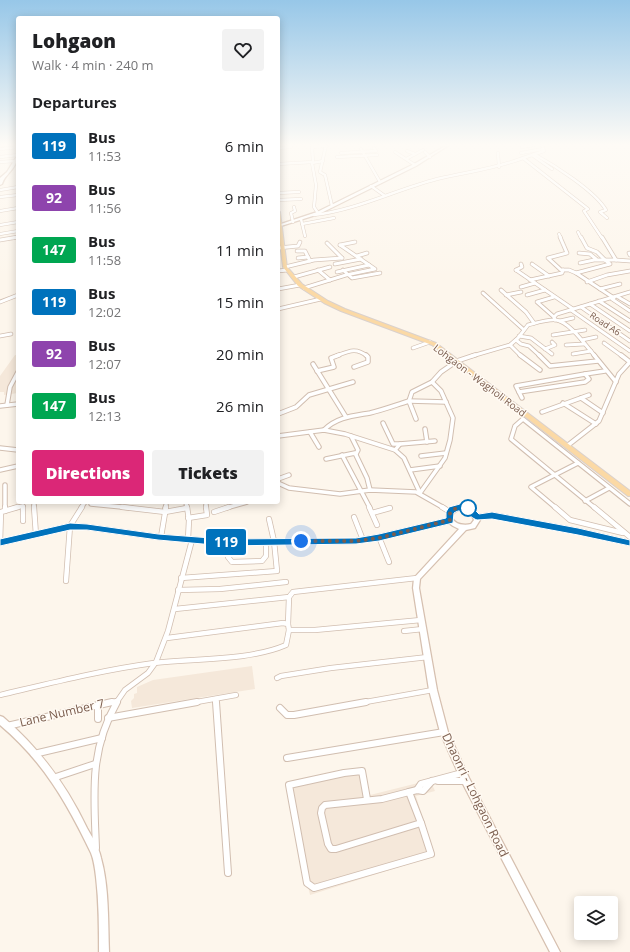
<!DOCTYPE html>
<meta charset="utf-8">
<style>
body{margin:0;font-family:"Open Sans",sans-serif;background:#f2f2f2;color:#202124;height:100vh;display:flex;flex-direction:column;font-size:15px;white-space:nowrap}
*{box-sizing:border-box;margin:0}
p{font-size:13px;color:#757577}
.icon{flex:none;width:22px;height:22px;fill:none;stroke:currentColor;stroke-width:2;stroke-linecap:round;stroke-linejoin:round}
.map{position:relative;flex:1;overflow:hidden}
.sheet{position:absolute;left:16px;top:16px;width:264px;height:488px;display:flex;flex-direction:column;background:#fff;border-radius:4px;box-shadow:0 2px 10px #0003}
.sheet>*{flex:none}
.badge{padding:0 8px;border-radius:3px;font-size:14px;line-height:26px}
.fabs{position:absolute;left:574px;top:896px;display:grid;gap:8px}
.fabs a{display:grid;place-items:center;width:44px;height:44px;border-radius:4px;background:#fff;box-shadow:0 2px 10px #0003;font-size:20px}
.you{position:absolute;width:20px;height:20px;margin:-10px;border:3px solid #fff;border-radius:50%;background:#1a73e8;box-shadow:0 0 0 6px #1a73e833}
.map>.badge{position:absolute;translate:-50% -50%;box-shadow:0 0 0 2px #fff}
h2{padding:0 16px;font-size:15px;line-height:36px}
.round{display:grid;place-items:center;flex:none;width:42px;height:42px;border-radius:4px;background:#f2f2f2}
.head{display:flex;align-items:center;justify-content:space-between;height:68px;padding:0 16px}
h1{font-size:19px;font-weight:800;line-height:30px}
.button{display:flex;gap:8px;margin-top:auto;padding:8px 16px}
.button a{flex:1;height:46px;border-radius:4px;background:#db2777;color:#fff;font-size:16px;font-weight:800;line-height:46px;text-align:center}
.button a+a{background:#f2f2f2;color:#202124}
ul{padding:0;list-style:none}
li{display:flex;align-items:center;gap:12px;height:52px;padding:0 16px}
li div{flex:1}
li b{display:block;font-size:15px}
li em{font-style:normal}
li .badge{min-width:44px;font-weight:700;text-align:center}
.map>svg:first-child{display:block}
</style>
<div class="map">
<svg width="630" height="952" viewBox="0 0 630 952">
<rect width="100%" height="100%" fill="#fdf6ec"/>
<g fill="#f5e8da">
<path d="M15,355H18V393L4,395V392H0V376Z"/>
<path d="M252,666L255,689L132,708L131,701L134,698V694L137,693V687L153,680Z"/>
<path d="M362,769L370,795L430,780L435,791L416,796L434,856L310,895L286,785Z"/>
</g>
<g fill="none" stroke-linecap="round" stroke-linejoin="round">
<g stroke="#d1beb0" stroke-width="3.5">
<g id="street-far4">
<path d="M326,145L320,172L325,175L332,206"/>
<path d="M522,147L534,145"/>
<path d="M278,148L291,147"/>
<path d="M0,149L18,147"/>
<path d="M361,149L380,182"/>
<path d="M407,151L415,154"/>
<path d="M395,152L415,165"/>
<path d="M425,152L430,157"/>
<path d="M341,153L376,151L374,148"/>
<path d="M498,153L499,167"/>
<path d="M521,153L543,149"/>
<path d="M534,154C554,165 595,191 606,210L600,212L607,218"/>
<path d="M532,155L552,169"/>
<path d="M0,157L18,155"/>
<path d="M337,157L377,155"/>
<path d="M523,158L544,151L542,145"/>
<path d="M406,159L423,150"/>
<path d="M0,162L15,161"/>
<path d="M278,164L313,162L312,147L325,146"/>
<path d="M371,186L385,196"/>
<path d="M0,190L18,187"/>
<path d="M278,193L299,192"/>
<path d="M0,197L18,195"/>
<path d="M278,200L301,199"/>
<path d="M0,211L18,208"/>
<path d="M318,213L314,207L316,185L312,163L323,161"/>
<path d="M314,215C357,210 395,190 437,179C466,172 495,169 523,158L588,209L584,211L602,238"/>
<path d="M301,219L305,236"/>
<path d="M293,222L291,213L295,211L294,207"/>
<path d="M302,224L334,218"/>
<path d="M0,225L18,222"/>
<path d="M578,232L581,238"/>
<path d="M0,234L18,231"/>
<path d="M559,234L561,238"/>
<path d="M13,238L18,237"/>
</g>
</g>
<g stroke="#d1beb0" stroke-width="4.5">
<g id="street-far3">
<path d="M560,237L567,253L548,258L561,270H569L576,273"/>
<path d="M581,237L587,248L597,252L605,260"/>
<path d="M602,237L616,260H605L610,264L576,273L614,298"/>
<path d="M0,240L18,237"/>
<path d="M327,243L342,258"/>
<path d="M340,245L355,242"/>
<path d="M278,248L298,246L300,242"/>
<path d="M297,251H305L310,261"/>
<path d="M579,253L590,254L596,259"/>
<path d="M629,253L630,255"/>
<path d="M357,256L367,253"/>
<path d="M298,258L308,257"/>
<path d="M616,260L630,261"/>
<path d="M580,263L594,260H604"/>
<path d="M335,264L361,259"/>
<path d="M532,264L549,276"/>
<path d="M285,267L314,260L342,258"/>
<path d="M318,270L330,280"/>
<path d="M343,270L352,278L380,273"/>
<path d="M516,270L573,309"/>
<path d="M516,270L522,267L521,264"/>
<path d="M278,271L287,270"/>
<path d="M337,272L369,265"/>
<path d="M294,277L330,267"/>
<path d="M530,280L562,273L563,270"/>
<path d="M587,282L607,275L630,271"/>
<path d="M521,287L535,283"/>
<path d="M304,288L346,275L375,269L340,245"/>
<path d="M278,289L300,285"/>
<path d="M600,289L620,284"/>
<path d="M501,290L526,312L534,323"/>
<path d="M483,293L523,329"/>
<path d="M506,295L521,292"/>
<path d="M527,295L545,290"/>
<path d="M554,297L537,302L554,317"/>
<path d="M618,297L630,304"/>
<path d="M612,299L630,311"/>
<path d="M599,301L630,321"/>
<path d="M0,302L18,295"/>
<path d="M590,304L630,331"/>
<path d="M581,307L630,341"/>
<path d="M278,309L321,299"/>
<path d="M571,310L630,351"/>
<path d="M555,320L554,317L557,314L630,292"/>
<path d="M560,321L573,318"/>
<path d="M553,335L585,330"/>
<path d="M0,336L11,334"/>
<path d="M519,336L531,338L552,354"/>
<path d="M516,340L521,344L529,346L540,356"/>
<path d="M582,340L596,337"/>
<path d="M604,343L622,356"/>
<path d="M510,345L521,356"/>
<path d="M566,345L584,344"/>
<path d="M413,348L430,342"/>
<path d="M545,349L555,345L552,342"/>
<path d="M573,354L591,351"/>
<path d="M336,356C349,351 356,347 367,356"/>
<path d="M472,356L510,345L518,338L528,325C536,323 548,319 556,320C570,322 586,346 595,356"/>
</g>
</g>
<g stroke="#d1beb0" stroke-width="5.5">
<g id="street-far2">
<path d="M520,355L540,370"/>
<path d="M539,355L550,366L598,361"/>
<path d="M594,355L616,382"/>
<path d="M313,364L346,417"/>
<path d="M354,367L368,362V357L366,355"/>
<path d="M317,371L334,367L331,358L339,355"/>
<path d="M585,374L605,371"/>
<path d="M585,374L589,379L585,382L519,392L516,386Z"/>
<path d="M519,392L522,398"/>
<path d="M581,398L603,413"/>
<path d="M409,401L446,402"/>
<path d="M409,401L416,419"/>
<path d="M563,403L596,424"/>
<path d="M7,405L10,387L18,372"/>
<path d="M0,406L18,404"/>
<path d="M542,412L589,395"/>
<path d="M278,414L296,407L309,395L353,382"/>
<path d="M383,423L393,444H400"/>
<path d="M425,429L427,442"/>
<path d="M324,430C337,417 353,416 370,413C383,410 396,405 409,401L412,392L432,382L441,372L457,361L475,355"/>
<path d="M310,432L319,447"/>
<path d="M278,436L324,430L345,434L395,450L404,458L420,493"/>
<path d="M351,436L358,450L356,454"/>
<path d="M567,446L599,421L619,374L630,362L621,355"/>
<path d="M0,448L18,450"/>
<path d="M395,450L400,444L435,441"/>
<path d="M342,455L370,508"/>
<path d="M421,456L446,453"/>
<path d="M326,459L355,453L367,478L370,490"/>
<path d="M0,470L18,466"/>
<path d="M410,470L440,466"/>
<path d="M278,479L289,475"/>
<path d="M278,483L289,488L340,494L370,490L416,492L444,508"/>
<path d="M5,485V508"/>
<path d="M420,493L445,458L450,440L453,418L441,391L432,382"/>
<path d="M585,501L609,488"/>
<path d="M34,502V508"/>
<path d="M186,502L187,508"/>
<path d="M206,502V508"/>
<path d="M91,504L132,508"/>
<path d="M14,508L23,506V508"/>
<path d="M81,508L85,502"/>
<path d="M165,508L166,505"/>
<path d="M185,508H187"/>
<path d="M226,508L247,502"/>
<path d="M556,508L531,487L578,463"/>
<path d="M595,508L511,439L515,426L523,419L630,504"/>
</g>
</g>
<g stroke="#d1beb0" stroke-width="6">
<g id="street-far1">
<path d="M5,507V511"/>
<path d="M23,507V521"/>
<path d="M34,507L36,535"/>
<path d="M122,507L165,512L187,508"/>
<path d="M187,507L189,520L188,539"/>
<path d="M369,507L377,525"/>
<path d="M442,507L450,512"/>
<path d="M555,507L570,520L623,533"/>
<path d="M594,507L630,537"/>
<path d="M214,512L229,507"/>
<path d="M372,513L390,508"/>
<path d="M354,517L363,540"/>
<path d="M188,518L207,515L206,507"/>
<path d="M161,537L166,507"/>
<path d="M379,537L389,562"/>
<path d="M231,542L228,557L232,562L262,561L266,556V542"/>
<path d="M0,543L1,512L18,507"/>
<path d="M181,578L277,571L274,541L269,519"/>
<path d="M66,581L70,526L82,507"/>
<path d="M178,590L220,589L286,582"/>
<path d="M175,609L289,597L293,592L417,578"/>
<path d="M288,624L289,597"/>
<path d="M404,631L423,629"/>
<path d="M167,638L283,623L288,624L289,630"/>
<path d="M277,678L281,676L331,668L428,657"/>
<path d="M0,695C51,683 102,670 154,663C195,658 249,661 286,645L289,630H315L421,620"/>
<path d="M216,699V703"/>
<path d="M108,703L117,701"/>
<path d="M116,703L125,690L148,673L156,662L168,631L192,540"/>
<path d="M191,703L236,695"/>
<path d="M360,703L433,690"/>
</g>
</g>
<g stroke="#d1beb0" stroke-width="8">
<g id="street">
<path d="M216,702L228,873"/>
<path d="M98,705V719"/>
<path d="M280,708L287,715H294L366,702"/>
<path d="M108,718L197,702"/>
<path d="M7,726L112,702"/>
<path d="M34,754L102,738"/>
<path d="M287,758L444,732"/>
<path d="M53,778L95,764"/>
<path d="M438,781H465"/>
<path d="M417,790L421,784L462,773"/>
<path d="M409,792L421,823L336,849H331L328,844L321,813L322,808L325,805L382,799Z"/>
<path d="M409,792L417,790L423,791L432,781"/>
<path d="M367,799L362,771L344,773L289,785L307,883L314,888L431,854L421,823"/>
<path d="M96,848C94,794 89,751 117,702"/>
</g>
</g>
<g stroke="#d6c0b0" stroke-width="2.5">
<g id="secondary">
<path d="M447,145H449L416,166L319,214L281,226L278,225L317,212L414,164Z"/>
<path d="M18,155C18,161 13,169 9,173C5,178 4,178 2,184L0,185V178L7,172L17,156Z"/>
<path d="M460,505L473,509L478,515L492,513L578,529L630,541V545L578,533L492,517L480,519V520L475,528L466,530L420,579L419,588L437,690L448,732L469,778L560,952H550L463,784L440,732L429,690L413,588L414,578L459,529L453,526L449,523L379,539L356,543L225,544L158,539L87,529L70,528L0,545V541L70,524L87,525L158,535L225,540L356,539L379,535L447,519C445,510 453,507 460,505ZM460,509C467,510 472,513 474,520L471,524C457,528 443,516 460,509Z"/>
<path d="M0,716L3,717C40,749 66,784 87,828C92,837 99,847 101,858C109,886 108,923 109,952H99C99,927 99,902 96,877C95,869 94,860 91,853C67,803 43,761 0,725Z"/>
</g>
</g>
<g stroke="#dad1cd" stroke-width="2">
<path id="primary" d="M278,211L280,212L287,267L302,284L328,301L345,309L436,343L630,491V496H628L432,345L341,311L324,303L298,286L283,267L278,227Z"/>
</g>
<use href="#street-far4" stroke="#fff" stroke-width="2.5"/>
<use href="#street-far3" stroke="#fff" stroke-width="3"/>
<use href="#street-far2" stroke="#fff" stroke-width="3.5"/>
<use href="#street-far1" stroke="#fff" stroke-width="4.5"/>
<use href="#street" stroke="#fff" stroke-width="6"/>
<use href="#secondary" fill="#fff" fill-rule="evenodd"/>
<use href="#primary" fill="#fbd9a5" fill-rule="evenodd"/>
</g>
<linearGradient id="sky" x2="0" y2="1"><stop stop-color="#97c7e8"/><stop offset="0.52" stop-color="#fefbf6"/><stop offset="1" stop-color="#fefbf6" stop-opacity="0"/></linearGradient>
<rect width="630" height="278" fill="url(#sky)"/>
<path fill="#0072bc" stroke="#fff" d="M460,504L471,506L479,514L492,512L578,528L630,540V546L578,535L492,519L477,520C468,517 465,506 454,513L453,523L379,541L356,544L225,546L158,540L87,530H70L0,546V539L70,523L87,524L158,534L225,539L356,538L379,534L446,518V512L449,507Z"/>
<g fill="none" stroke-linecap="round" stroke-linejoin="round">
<path stroke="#7a5c4d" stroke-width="4" stroke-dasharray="0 7.2" d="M301,541H356L379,538L450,520L449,515L452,510L460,507L468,508"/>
</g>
<circle fill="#fff" stroke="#0072bc" stroke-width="2" cx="468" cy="508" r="8"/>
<g text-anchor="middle" stroke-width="3" stroke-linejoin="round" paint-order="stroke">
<g font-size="9" fill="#7a5c4d" stroke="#fffaf3">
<text transform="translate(605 324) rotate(34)" y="3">Road A6</text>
</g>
<g font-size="10" fill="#7a5c4d" stroke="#fffaf3">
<text transform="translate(480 380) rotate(37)" y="4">Lohgaon - Wagholi Road</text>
</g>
<g font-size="12" fill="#7a5c4d" stroke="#fffaf3">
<text transform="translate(62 713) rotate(-13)" y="4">Lane Number 7</text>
<text transform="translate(475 795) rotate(64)" y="4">Dhaonri - Lohgaon Road</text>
</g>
</g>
</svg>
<div class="fabs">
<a><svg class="icon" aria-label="layers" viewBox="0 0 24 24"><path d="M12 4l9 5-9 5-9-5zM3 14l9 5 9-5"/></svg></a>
</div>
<div class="you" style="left:301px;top:541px"></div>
<b class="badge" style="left:226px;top:542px;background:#0072bc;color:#fff">119</b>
<section class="sheet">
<div class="head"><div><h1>Lohgaon</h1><p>Walk · 4 min · 240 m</p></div><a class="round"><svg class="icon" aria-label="heart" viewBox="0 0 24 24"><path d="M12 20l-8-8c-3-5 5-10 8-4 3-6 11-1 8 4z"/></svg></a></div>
<h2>Departures</h2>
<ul>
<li><span class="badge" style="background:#0072bc;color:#fff">119</span><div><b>Bus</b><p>11:53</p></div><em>6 min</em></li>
<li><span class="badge" style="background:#8e44ad;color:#fff">92</span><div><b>Bus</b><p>11:56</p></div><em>9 min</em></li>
<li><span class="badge" style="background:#00a651;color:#fff">147</span><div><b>Bus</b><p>11:58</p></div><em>11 min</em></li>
<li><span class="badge" style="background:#0072bc;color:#fff">119</span><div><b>Bus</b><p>12:02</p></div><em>15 min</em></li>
<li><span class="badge" style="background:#8e44ad;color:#fff">92</span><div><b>Bus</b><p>12:07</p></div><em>20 min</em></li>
<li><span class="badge" style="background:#00a651;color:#fff">147</span><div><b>Bus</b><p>12:13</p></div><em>26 min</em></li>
</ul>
<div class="button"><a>Directions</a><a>Tickets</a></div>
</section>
</div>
